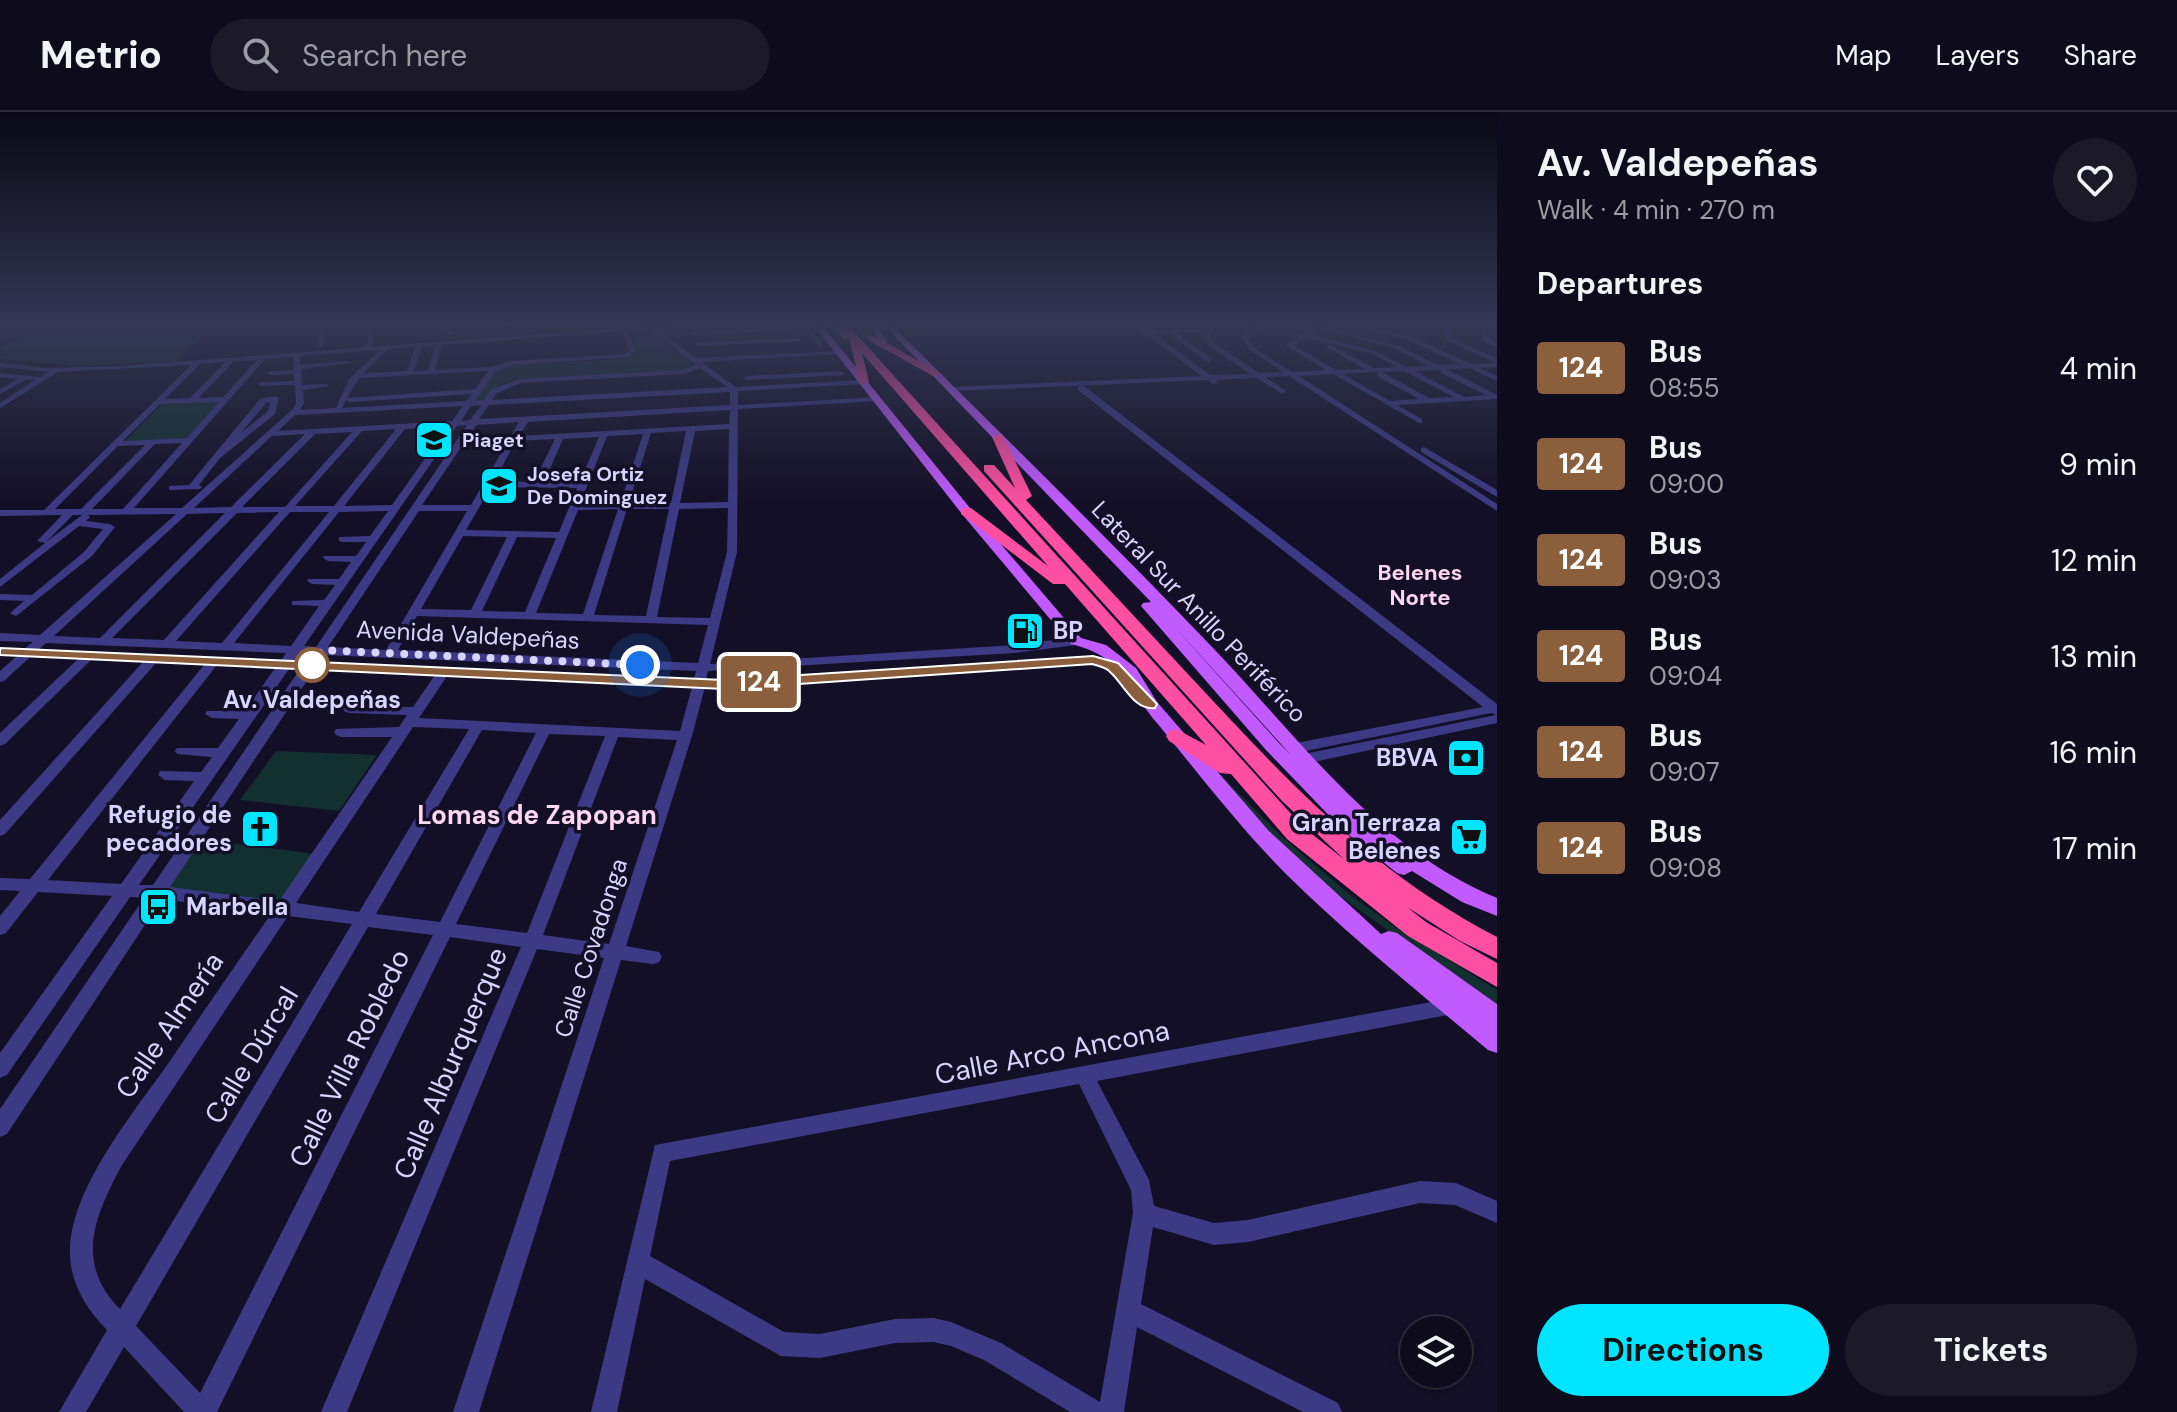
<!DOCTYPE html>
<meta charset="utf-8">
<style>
body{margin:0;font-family:"DM Sans",sans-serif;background:#1c1929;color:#f1f3f6;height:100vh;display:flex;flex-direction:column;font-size:30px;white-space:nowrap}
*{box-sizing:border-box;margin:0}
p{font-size:26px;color:#9b9ba3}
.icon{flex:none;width:44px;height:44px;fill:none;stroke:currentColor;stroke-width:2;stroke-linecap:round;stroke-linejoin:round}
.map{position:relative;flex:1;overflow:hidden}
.sheet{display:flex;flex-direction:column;background:#0e0b1c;width:680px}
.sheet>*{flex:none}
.badge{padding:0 16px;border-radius:6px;font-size:28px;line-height:52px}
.buttons{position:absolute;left:1400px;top:1204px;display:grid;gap:16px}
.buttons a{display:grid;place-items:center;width:72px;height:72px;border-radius:50%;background:#0e0b1c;box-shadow:0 4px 12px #0003,0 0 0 2px #2e2b3b;font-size:40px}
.you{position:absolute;width:40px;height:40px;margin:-20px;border:6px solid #fff;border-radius:50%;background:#1a73e8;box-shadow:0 0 0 12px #1a73e833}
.map>.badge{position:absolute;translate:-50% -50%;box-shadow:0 0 0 4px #fff}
h2{padding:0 40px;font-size:30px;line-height:72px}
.round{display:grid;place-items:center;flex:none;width:84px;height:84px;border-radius:42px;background:#1c1929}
.summary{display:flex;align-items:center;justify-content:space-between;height:136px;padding:0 40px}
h1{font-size:38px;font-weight:700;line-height:60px}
.cta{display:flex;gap:16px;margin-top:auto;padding:16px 40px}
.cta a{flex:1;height:92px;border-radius:48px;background:#00e5ff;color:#111;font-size:32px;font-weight:700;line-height:92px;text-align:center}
.cta a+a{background:#1c1929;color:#f1f3f6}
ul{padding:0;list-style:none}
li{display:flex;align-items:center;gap:24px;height:96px;padding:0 40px}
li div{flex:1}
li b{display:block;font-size:30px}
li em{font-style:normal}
li .badge{min-width:88px;font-weight:700;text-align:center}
header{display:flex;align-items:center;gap:48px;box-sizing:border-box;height:112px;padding:0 40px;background:#0e0b1c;border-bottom:2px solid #2e2b3b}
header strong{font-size:38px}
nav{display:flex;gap:44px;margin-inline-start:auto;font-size:28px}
.search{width:560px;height:72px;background:#1c1929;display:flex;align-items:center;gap:20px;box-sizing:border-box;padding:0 28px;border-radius:44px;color:#9b9ba3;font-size:30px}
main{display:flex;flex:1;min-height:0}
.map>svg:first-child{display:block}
</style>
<header>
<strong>Metrio</strong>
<div class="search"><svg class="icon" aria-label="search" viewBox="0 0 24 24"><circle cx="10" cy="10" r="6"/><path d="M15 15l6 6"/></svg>Search here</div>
<nav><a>Map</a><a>Layers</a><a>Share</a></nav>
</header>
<main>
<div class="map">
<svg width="1497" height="1300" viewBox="0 0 1497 1300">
<rect width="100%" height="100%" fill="#130f26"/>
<g fill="#12302f">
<path d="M0,211H289L208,218L177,249L75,254L0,247V235L24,225L0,229Z"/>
<path d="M646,216L693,253L684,259L520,267L502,271L483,290H473L497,257L513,253L621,247L635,242L632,217Z"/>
<path d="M221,289L187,326L125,329L163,291Z"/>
<path d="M276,639L377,643L339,699L240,688Z"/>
<path d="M1212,654L1281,724L1349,782L1394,814L1497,878V892C1438,848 1373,813 1317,765C1278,732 1246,692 1212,654Z"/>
<path d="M198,727L316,742L284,792L165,777Z"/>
</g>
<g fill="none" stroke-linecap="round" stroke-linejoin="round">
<path fill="#0c2248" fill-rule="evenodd" d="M312,211H318L316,225L313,227L310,225Z"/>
<g fill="#3d3a85" fill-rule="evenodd">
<path d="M320,211H326L323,233L320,235L317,233Z"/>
<path d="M367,211H373L374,232L371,235L619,216L616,211H622L626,215L644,214L641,211L651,213L708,211L705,213L656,217L696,246L842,239L840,242L701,250L736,275L864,268L868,270L864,272L738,279V293L878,285L882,287L878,289L738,297L737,440L710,552L1015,533L1076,525L1082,529L1076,533L1015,541L708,559L706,567L724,568L1097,544L1117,551L1157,592L1155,595H1145L1109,557L1096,552L724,576L705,575L692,624L626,834L659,840L662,845L659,850L653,852L621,848L479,1300H453L604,846L537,837L347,1300H321L521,835L450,825L217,1300H184L124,1235L86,1300H59L107,1218C85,1196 69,1169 70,1137C72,1074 135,999 170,949C203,900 237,851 271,802L162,787L7,1022L0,1025V997L144,786L130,785L7,963L0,966V941L112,784L38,780L6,821L0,823V804L20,779L0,778V766L30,767L204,553L156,551L5,722L0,724V708L143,550L91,548L5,632L0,634V621L78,547L30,545L4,569L0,570V559L17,544H0V536L24,537L33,530L0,529V521L40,523L176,402L88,403L90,405L86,409L110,412L115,415L92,444L16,504L10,501L24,489L0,488V482L32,483L84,440L103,417L79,414L0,475V467L45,431L37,429L62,403L0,404V398H44L191,253L58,260L0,296V291L35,268L27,267L0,282V277L18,267L0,265V261L41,265L48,260L0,255V251L46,256L120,254L359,236L368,231ZM648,217L696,253L683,258L520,267L491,277L484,288L475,289L496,259L512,253L629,245L636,239L628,219ZM622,219L629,238L625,242L511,249L492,255L435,258L442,233ZM435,234L428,258L414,259L422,235ZM415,235L407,259L364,261L388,237ZM380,238L349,267L336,296L300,298L304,291L303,278L330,274L326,272L302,273L301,257L351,251L347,249L300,253V244ZM293,245L294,258L271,259L267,261L271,263L294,262V269L261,270L257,272L261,274L295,273L296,291L294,296L182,396H134L265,247ZM257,248L223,285L199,286L234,249ZM225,250L190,286L165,287L200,252ZM700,256L727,275L492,288L497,281L521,271L684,262ZM488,259L475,277L347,286L359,266ZM730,280V293L479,307L489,293ZM472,282L466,289L342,296L346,288L350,290ZM219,290L187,326L123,329L160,292ZM481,293L470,308L461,309L471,294ZM463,294L452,309L278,319L295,303ZM730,298L729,312L519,324L528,310ZM519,310L471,393H422L476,313ZM467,313L316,535L304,534L457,314ZM448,314L392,393L344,394L405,317ZM396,317L334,394H295L362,319ZM729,317L728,390L680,391L695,319ZM686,319L671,391H629L651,321ZM352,320L285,395H242L315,322ZM305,322L231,395L194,396L272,324ZM643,322L620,392H580L607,324ZM599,325L580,370H544L563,327ZM555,327L534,370L494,369L516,329ZM182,331L123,397H92L155,332ZM145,333L81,397H55L118,334ZM491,375L577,376L559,420L466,418ZM728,396L727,440L710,506L657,505L679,397ZM618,397L583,502L536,501L578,398ZM627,397H669L646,504L594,503ZM388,399L370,424L339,425V429L343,430H366L356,444H324L323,446L328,449L351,450L339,467H308L307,469L312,472L335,473L324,488L292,489V493L319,494L291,534L234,531L339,400ZM419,399H467L386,538L328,535ZM279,400L164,528L112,526L237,401ZM290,400H329L222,531L176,529ZM225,401L100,526L54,524L187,402ZM73,403H82L46,430ZM463,424L507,425L471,498L421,497ZM517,425L556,426L525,500L482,499ZM417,504L708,513L698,551L398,538ZM46,531L286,541L281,549L38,538ZM299,542H311L305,550L294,549ZM324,543L696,559L694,567L319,550ZM217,553L275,556L245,599H207L205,602L212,606L239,607L218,636H177L175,639L177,642L212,645L201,660L160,659L158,663L165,668L194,669L173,699L130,698L128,702L130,706L165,710L121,772L48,768ZM289,557H300L153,773H139ZM314,558L435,563L413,595L345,594L343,597L345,600L350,601L407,603L399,615L336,617L334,620L336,623L341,625H392L279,789L170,775ZM447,564L692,575L680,619L419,606ZM413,615L469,617L359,800L296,791ZM482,618L536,621L440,810L376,802ZM549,622L605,624L527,821L456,812ZM618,625L677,628L609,832L543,823ZM288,804L352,812L120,1197C74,1151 95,1103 122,1053ZM368,815L433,823L200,1281L136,1214Z"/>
<path d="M419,211H427L454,221L449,222Z"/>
<path d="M802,211H808L822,233H818Z"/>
<path d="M1218,211H1225L1211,220L1210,225L1215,232L1259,261L1283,260L1250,238L1241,225L1251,217L1230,211L1254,214L1255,211H1261L1263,218H1258L1248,226L1254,236L1292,260L1326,258L1285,233L1302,222L1315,217L1297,211L1320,214L1334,211L1328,215L1398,234L1438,253L1460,252L1408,228L1342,211H1352L1412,225L1471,252L1496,251L1446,228L1442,211H1448L1451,226L1497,246V255L1479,256L1497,264V269L1469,256L1446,257L1497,283V287L1397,293L1422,307V311H1419L1333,262L1299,264L1497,392V399L1289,264L1265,265L1285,278L1286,280L1282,282L1256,266L1216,268L1218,270L1214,272L1207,268L952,279L948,277L952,275L1201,264L1137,215L1139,212L1149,218L1202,217L1200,220L1176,221L1212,247L1209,251L1168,221L1154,222L1210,263L1250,262L1210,234L1204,225L1205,219ZM1325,217L1394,236L1428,254L1407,255L1375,239L1313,223ZM1307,226L1371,241L1397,255L1374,256L1331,233H1327V235L1364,257L1336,258L1293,233ZM1441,258V261L1486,283L1464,285L1415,259ZM1404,259L1454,285L1429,286L1382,260ZM1377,260V264L1419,287L1390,289L1343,262Z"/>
<path d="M1273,211H1282L1268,216L1265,214Z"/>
<path d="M1478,211H1484L1489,227L1497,230V235L1484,229Z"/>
<path d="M792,215L794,218L695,223L692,221L695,219Z"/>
<path d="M800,226L802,229L698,234L695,232L698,230Z"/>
<path d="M840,259L844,261L843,263L747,268L743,266L747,264Z"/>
<path d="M1078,274H1084L1497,592V611L1304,652L1299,650L1297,647L1299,644L1304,642L1496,603L1491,601L1296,641L1291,639L1289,636L1291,633L1296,631L1483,595L1078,278Z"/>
<path d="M275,284L279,286L275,302L220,346L199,373L202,375L200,377L169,378V374L189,373L260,287ZM270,290L268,299L241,321L266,291Z"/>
<path d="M1424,335L1497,378V385L1421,340V336Z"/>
<path d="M1453,886L1459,888L1462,894L1459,900L1453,902L1097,969L1149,1068L1154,1094L1214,1111L1248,1108L1420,1069L1456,1071L1497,1089V1111L1455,1093L1420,1091L1248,1130L1214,1133L1153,1115L1141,1192L1338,1291L1342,1300H1303L1137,1215L1124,1300H1070L984,1248L951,1234L934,1230L895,1231L820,1246L781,1244L645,1167L617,1300H591L655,1033ZM1079,972L1131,1078L1133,1101L1100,1290L1001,1231L951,1210L934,1206L895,1207L820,1222L784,1220L650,1144L670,1049Z"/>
</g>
<g fill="#c25bff" fill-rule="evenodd">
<path d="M812,211H820L970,396L1081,526L1106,533L1136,556L1157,590L1269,719L1381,822L1389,819L1397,821L1497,892V941L1488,938C1420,881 1350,825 1287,763C1240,716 1199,662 1157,611C1125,573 1126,546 1071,532L962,402Z"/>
<path d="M830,211H838L850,227H844Z"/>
<path d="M866,211H874L888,230H882Z"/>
<path d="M882,211H890C998,319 1108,426 1214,537C1300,627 1378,737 1497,786V804L1462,790L1412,759L1404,763L1397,761L1343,718L1266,638L1141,494L1143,491L1151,490ZM1171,511L1291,643L1278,630Z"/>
</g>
<g fill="#ff4fa3" fill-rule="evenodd">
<path d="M837,211H846L1303,715L1345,748L1282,689L984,359V353H994L1015,376L992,325L1002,322L1032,384L1026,388C1084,450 1142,513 1200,575C1293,675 1374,761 1497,825V847L1460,829L1407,795L1426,810L1497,851V875L1408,824L1287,727L1231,662L1220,661L1169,629L1166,624L1169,619L1176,617L1206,633L1065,472H1053L961,402V396H971L1048,454L862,241L869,270L860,272L849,226Z"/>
<path d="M868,224H874L942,262L933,264L868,228Z"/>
</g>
</g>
<linearGradient id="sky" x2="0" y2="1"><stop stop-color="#0a0815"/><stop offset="0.54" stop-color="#333752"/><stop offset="1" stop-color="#333752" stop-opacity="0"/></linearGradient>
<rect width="1497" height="393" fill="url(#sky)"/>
<path fill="#8b5e3c" stroke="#fff" stroke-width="2" d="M0,536L724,568L1093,544L1118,551L1157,592L1155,596C1134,599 1124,572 1110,560C1106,555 1098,554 1092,552L724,577L0,543Z"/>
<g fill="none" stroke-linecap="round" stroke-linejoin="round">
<path stroke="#d9d4ff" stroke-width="8" stroke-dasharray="0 14.4" d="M312,553L321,538L640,553"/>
</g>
<defs>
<g id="school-square" transform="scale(2)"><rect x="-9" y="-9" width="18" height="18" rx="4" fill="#00e5ff" stroke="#130f26"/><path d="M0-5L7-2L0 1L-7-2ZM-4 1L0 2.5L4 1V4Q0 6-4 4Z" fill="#111"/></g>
<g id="fuel-square" transform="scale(2)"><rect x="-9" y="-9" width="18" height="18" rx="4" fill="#00e5ff" stroke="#130f26"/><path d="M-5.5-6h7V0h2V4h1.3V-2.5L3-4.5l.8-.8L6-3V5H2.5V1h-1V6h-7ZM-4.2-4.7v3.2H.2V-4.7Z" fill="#111"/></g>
<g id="bank-square" transform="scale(2)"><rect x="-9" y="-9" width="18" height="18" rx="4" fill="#00e5ff" stroke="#130f26"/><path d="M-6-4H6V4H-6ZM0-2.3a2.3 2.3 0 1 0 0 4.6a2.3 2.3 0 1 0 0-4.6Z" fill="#111"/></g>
<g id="church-square" transform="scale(2)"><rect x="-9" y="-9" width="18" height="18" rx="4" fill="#00e5ff" stroke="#130f26"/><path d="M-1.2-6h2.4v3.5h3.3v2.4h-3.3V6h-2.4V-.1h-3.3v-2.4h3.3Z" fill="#111"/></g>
<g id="supermarket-square" transform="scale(2)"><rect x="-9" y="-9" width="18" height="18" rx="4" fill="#00e5ff" stroke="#130f26"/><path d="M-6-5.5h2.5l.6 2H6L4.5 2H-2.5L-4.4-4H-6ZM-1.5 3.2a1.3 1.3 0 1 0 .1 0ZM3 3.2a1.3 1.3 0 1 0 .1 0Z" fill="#111"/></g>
<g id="bus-square" transform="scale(2)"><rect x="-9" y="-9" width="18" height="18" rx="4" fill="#00e5ff" stroke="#130f26"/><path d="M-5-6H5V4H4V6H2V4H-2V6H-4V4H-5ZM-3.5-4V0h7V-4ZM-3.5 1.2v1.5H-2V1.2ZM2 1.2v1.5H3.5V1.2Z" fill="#111"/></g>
</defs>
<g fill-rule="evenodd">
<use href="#school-square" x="434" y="328"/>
<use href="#school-square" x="499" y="374"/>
<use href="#fuel-square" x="1025" y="519"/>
<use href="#bank-square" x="1466" y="646"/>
<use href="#church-square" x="260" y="717"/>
<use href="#supermarket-square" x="1469" y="725"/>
<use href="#bus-square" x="158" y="795"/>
</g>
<circle fill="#fff" stroke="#8b5e3c" stroke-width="4" cx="312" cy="553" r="16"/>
<g text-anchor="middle" stroke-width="7" stroke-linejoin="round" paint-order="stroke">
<g font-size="20" font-weight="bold" fill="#d9d4ff" stroke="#130f26" text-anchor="start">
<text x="462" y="335">Piaget</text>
<text x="527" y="369">Josefa Ortiz<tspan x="527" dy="23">De Dominguez</tspan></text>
</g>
<g font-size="22" font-weight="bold" fill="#ffd6f0" stroke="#130f26">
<text x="1420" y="468">Belenes<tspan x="1420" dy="25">Norte</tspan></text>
</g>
<g font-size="24" fill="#d9d4ff" stroke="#130f26">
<text transform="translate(1199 500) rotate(46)" y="8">Lateral Sur Anillo Periférico</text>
<text transform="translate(468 523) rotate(3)" y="8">Avenida Valdepeñas</text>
<text transform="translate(591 836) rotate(-72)" y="8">Calle Covadonga</text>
</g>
<g font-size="24" font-weight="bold" fill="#d9d4ff" stroke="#130f26" text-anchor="end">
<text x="1053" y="527" text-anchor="start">BP</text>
<text x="1438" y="654">BBVA</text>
<text x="232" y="711">Refugio de<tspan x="232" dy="28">pecadores</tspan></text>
<text x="1441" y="719">Gran Terraza<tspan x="1441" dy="28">Belenes</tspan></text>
<text x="186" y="803" text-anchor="start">Marbella</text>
</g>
<g font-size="24" font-weight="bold" fill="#d9d4ff" stroke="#130f26">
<text x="312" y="596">Av. Valdepeñas</text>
</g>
<g font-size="26" font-weight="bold" fill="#ffd6f0" stroke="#130f26">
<text x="537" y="712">Lomas de Zapopan</text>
</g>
<g font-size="28" fill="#d9d4ff" stroke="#130f26">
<text transform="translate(169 913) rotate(-56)" y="10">Calle Almería</text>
<text transform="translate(1052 940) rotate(-11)" y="10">Calle Arco Ancona</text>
<text transform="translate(251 943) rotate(-59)" y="10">Calle Dúrcal</text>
<text transform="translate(349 946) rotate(-64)" y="10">Calle Villa Robledo</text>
<text transform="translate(450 951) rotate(-67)" y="10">Calle Alburquerque</text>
</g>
</g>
</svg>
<div class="buttons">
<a><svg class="icon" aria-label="layers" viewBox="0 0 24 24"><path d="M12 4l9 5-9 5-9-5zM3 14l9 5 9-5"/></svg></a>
</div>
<div class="you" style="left:640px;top:553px"></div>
<b class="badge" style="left:759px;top:570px;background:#8b5e3c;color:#fff">124</b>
</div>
<section class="sheet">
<div class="summary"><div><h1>Av. Valdepeñas</h1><p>Walk · 4 min · 270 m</p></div><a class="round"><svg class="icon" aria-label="heart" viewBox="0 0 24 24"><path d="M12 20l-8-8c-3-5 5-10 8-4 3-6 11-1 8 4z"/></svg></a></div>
<h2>Departures</h2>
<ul>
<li><span class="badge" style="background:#8b5e3c;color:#fff">124</span><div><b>Bus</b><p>08:55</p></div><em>4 min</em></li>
<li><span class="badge" style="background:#8b5e3c;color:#fff">124</span><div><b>Bus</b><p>09:00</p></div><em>9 min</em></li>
<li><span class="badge" style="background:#8b5e3c;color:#fff">124</span><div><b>Bus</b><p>09:03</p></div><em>12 min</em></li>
<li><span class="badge" style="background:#8b5e3c;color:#fff">124</span><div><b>Bus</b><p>09:04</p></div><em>13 min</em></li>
<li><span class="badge" style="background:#8b5e3c;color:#fff">124</span><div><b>Bus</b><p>09:07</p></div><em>16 min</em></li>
<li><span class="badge" style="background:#8b5e3c;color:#fff">124</span><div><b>Bus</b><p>09:08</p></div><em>17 min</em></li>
</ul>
<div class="cta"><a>Directions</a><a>Tickets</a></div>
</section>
</main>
